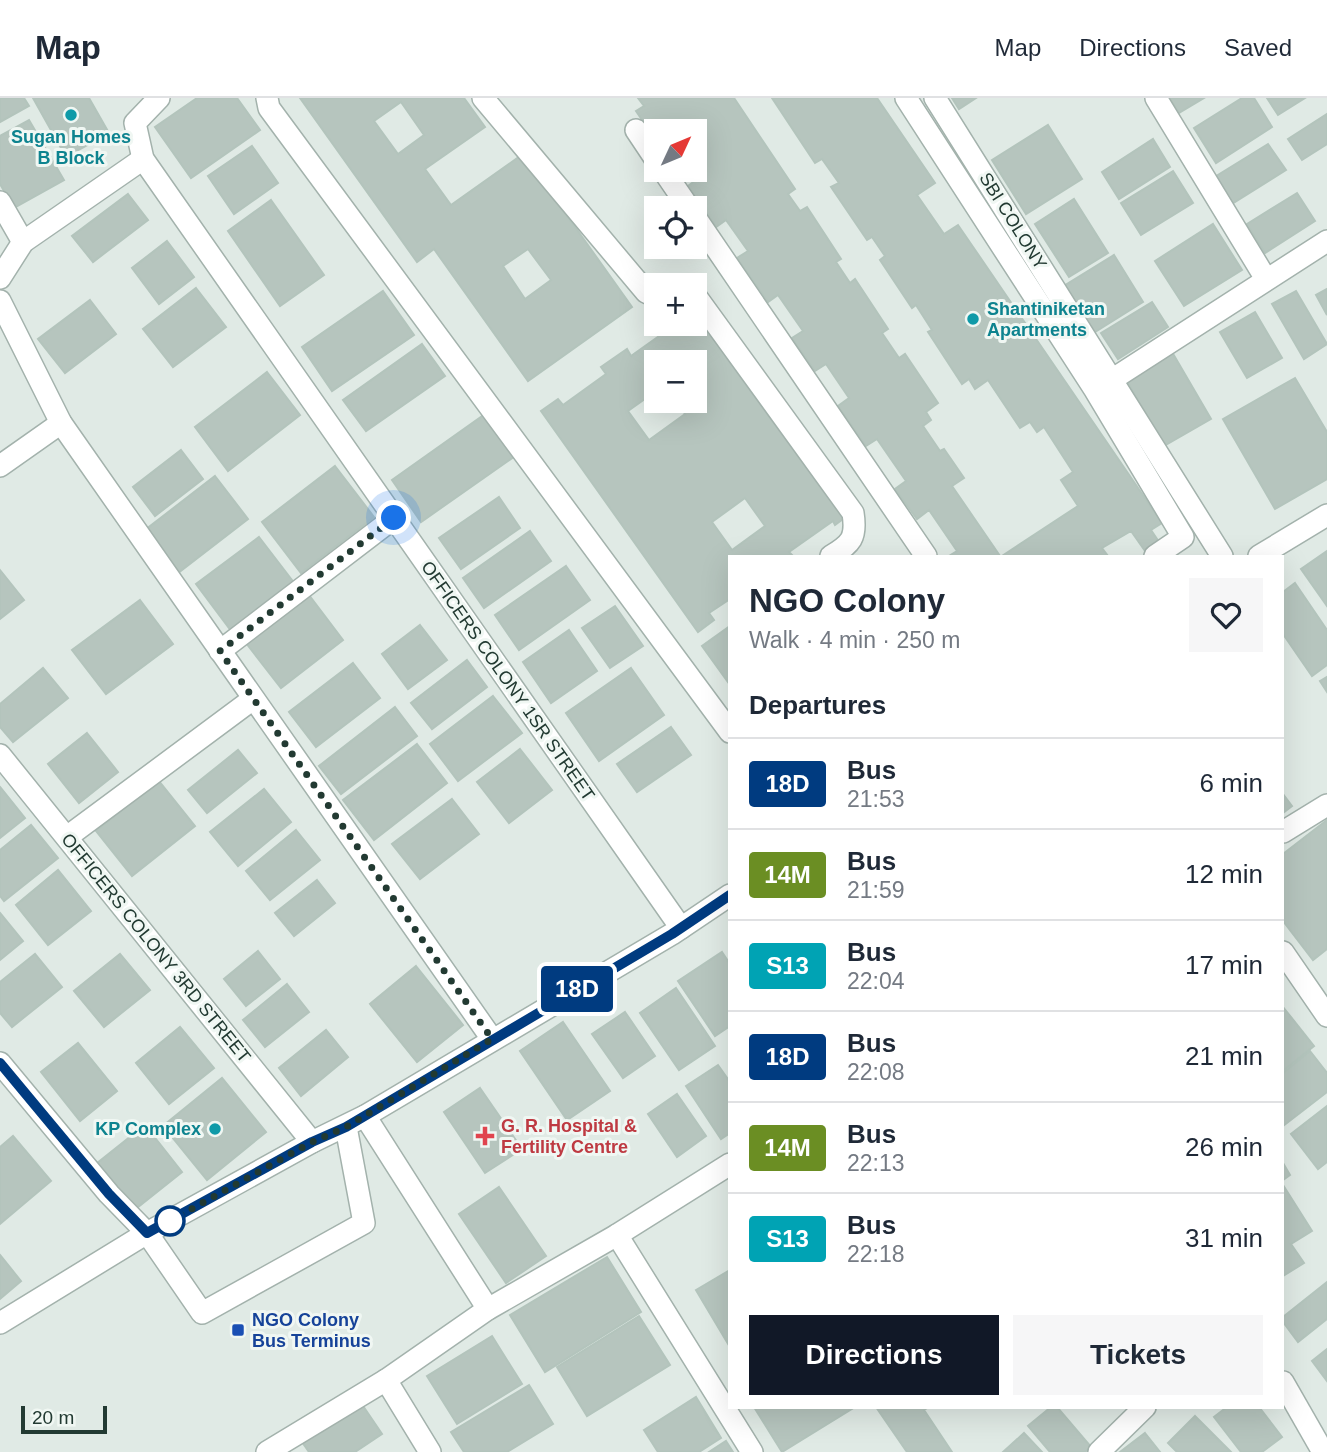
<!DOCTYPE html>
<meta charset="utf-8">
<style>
body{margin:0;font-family:Arial,sans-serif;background:#f6f6f7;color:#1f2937;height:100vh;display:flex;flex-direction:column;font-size:26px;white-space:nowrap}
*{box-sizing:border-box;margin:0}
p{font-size:23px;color:#747a83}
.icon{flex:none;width:38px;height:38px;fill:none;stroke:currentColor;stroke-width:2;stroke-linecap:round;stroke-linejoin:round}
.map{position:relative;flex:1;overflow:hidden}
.sheet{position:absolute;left:728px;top:457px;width:556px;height:854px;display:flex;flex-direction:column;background:#fff;border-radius:0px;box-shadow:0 7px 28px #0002}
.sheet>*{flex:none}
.badge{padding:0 14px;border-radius:5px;font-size:24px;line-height:46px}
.needle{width:46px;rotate:46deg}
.tools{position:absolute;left:644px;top:21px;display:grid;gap:14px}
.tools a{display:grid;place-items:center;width:63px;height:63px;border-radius:0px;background:#fff;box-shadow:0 7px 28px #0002;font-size:35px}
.scale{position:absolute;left:21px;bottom:18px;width:86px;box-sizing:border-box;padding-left:7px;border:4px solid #223a32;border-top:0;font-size:19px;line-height:24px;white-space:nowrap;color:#223a32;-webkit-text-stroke:5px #f0f7f3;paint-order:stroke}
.you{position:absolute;width:35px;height:35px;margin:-18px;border:5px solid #fff;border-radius:50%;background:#1a73e8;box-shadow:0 0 0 10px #1a73e833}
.map>.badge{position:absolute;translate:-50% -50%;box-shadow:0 0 0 4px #fff}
h2{padding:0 21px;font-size:26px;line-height:63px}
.round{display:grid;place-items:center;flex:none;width:74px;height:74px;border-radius:0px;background:#f6f6f7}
.overview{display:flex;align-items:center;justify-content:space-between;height:119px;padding:0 21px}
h1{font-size:33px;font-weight:800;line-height:52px}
.button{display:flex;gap:14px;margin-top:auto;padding:14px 21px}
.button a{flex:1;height:80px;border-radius:0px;background:#111827;color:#fff;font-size:28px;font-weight:800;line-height:80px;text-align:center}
.button a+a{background:#f6f6f7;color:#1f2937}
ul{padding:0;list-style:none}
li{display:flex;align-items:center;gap:21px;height:91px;padding:0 21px;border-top:2px solid #e0e1e3}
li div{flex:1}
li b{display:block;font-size:26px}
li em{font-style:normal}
li .badge{min-width:77px;font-weight:700;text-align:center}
header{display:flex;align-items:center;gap:42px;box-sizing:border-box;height:98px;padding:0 35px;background:#fff;border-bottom:2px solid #e0e1e3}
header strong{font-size:33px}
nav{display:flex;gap:38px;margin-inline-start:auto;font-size:24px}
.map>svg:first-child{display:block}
</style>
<header>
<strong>Map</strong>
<nav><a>Map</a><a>Directions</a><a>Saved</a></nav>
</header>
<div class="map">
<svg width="1327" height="1354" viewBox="0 0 1327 1354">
<rect width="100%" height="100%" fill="#e0eae5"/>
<g fill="#b6c5be" stroke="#b3c4bc" stroke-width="2" fill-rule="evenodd">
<path d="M0,0H24L29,8L0,24Z"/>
<path d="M33,0H89L109,35L66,59Z"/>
<path d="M197,0H237L260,32L191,80L155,29Z"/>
<path d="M300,0H464L485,29L425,71L451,107L523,56L632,209L528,283L434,151L417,164ZM401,4L424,37L398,56L374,23ZM528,151L551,182L525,201L503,168Z"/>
<path d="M638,0H734L795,91L788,96L800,113L807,109L841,161L836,164L850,185L855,181L888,231L882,235L899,260L905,256L938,305L926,314L931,322L923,328L940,353L944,351L964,380L952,388L1000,458H949L957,453L929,412L917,421L895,391L906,383L877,341L866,348L838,308L849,300L826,266L815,273L792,240L803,233L778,197L768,204L737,160L748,153L726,122L716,129L688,88L696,82L689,72H695V33H656V42L636,13L644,8Z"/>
<path d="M772,0H877L935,85L917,97L944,136L958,127L1162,425L1151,432L1159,444L1145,453L1131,433L1102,450L1108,458H1002L1078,408L1061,382L1073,374L1044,329L1037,334L1030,324L1020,330L988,282L975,291L969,281L962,286L928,234L932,232L916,207L912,210L880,162L885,158L872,139L867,142L831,89L839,85L822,61L815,65Z"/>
<path d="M952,0H976L959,11Z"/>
<path d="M1169,0H1204L1179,15Z"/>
<path d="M1242,0H1254L1272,29L1216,65L1194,30Z"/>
<path d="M1267,0H1305L1278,17Z"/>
<path d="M1327,16V46L1302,62L1288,41Z"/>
<path d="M29,22L64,82L14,110L0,86V38Z"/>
<path d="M1048,27L1082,81L1026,116L992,62Z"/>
<path d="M1153,41L1170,69L1119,101L1102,74Z"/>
<path d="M1268,46L1286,72L1230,107L1213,80Z"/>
<path d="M252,48L278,85L234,116L208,78Z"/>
<path d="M1173,73L1193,105L1141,137L1121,105Z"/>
<path d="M1297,95L1315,123L1265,155L1247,126Z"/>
<path d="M128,96L148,122L93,164L72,138Z"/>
<path d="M1074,101L1108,155L1069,179L1035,126Z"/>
<path d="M271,102L324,177L280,208L228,133Z"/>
<path d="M1213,126L1242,172L1184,208L1155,163Z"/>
<path d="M167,143L194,179L159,206L132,170Z"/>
<path d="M1114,157L1143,204L1092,236L1062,189Z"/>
<path d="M196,190L226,229L173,269L143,231Z"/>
<path d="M1327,191V217L1316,197Z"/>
<path d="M383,193L414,237L332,293L302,249Z"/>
<path d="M1296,193L1327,246L1304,261L1272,206Z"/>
<path d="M90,202L116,236L65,275L38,241Z"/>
<path d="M695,204L847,418L835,427L833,423L789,454L793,458H730V501L709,515L714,522L698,534L541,313L558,301L563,307L606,276L601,269L627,251L631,258L676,226H695ZM656,264H695V303H676L685,316L649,342L628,313L656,293ZM745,400L765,428L732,452L712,424Z"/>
<path d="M1152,204L1168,229L1118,261L1101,235Z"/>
<path d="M1255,214L1282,260L1247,280L1220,234Z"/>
<path d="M422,246L445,278L366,333L343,302Z"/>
<path d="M1172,254L1211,321L1164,348L1125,280Z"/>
<path d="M267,274L300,317L228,373L195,329Z"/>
<path d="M1295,280L1327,334V381L1275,411L1223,321Z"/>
<path d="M488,314L518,356L421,424L392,382Z"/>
<path d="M181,352L203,381L155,418L133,389Z"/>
<path d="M335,368L374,419L301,475L262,424Z"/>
<path d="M215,378L248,421L178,475L145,432Z"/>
<path d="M499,399L520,430L461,471L439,440Z"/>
<path d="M530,433L551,463L484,510L463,480Z"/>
<path d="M259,439L295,486L232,534L196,486Z"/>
<path d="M1327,453V508L1301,471Z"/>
<path d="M566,468L590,502L519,552L495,517Z"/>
<path d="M0,472L24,502L0,521Z"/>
<path d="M1295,485L1327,532V567L1312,578L1283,536V494Z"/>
<path d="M309,497L343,542L281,590L246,545Z"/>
<path d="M140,502L173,546L106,596L72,552Z"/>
<path d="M615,508L643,548L610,570L582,530Z"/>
<path d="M420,527L447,562L408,591L382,556Z"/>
<path d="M730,528V587L702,548Z"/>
<path d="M569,532L597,573L551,605L523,564Z"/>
<path d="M467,562L487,589L432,631L411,605Z"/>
<path d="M353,565L380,600L316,649L289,614Z"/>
<path d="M43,570L68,600L13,644L0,629V606Z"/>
<path d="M631,570L664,617L599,663L566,615Z"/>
<path d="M1327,579V594L1320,583Z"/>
<path d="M493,598L522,635L458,683L430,646Z"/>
<path d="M395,609L417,638L341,696L319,668Z"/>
<path d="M671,629L691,657L637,694L617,666Z"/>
<path d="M87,635L118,674L79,705L48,666Z"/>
<path d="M417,646L447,685L374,742L343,702Z"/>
<path d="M520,651L552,692L509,725L477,684Z"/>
<path d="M238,652L257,675L207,715L188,692Z"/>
<path d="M158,682L195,728L132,778L96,733Z"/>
<path d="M0,689L25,720L0,740Z"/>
<path d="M264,691L291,724L238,768L210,734Z"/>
<path d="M1283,696L1292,708L1283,715Z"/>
<path d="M452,701L479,736L420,781L392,746Z"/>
<path d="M1327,722V851L1313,862L1283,823V756Z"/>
<path d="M31,727L58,760L4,803L0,798V752Z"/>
<path d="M296,732L320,762L270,802L246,773Z"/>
<path d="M58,772L91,813L48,847L16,807Z"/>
<path d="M317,782L335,805L294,838L275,815Z"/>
<path d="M0,815L23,843L0,862Z"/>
<path d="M258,853L280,881L246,908L224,881Z"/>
<path d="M722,854L730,866V928L715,938L678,883Z"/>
<path d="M35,856L62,889L12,929L0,915V884Z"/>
<path d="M120,856L150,892L104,929L74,893Z"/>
<path d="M416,868L463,927L417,964L370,906Z"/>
<path d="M287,886L309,914L265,949L243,922Z"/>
<path d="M676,890L715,948L679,972L640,915Z"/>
<path d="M1283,909L1314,948L1283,973Z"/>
<path d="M625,914L655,958L623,980L592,936Z"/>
<path d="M563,924L610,993L567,1022L520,953Z"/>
<path d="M180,929L214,970L169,1006L136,965Z"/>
<path d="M326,932L348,959L301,998L279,970Z"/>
<path d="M78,945L117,993L80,1023L41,974Z"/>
<path d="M1310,953L1327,975V994L1283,1028V975Z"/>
<path d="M718,967L730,984V1035L721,1041L686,988Z"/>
<path d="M222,980L266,1034L207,1082L163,1028Z"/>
<path d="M480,990L522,1051L485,1075L444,1014Z"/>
<path d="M677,996L706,1038L677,1059L648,1016Z"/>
<path d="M1327,1008V1064L1318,1071L1291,1036Z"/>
<path d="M145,1027L182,1074L133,1113L96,1066Z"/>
<path d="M13,1038L51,1083L0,1126V1049Z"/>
<path d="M1283,1065L1290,1077L1283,1082Z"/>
<path d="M1283,1087L1312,1133L1291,1146L1304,1165L1283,1178Z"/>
<path d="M499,1089L546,1158L506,1185L459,1116Z"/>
<path d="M0,1157L21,1183L0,1201Z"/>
<path d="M607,1159L641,1214L545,1274L510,1217Z"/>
<path d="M730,1172V1249L696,1192Z"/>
<path d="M1327,1184V1221L1298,1244L1283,1224V1219Z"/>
<path d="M639,1218L670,1267L587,1318L557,1269Z"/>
<path d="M492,1238L522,1286L457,1326L427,1278Z"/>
<path d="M1327,1251V1283L1312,1263Z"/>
<path d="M529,1287L553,1326L507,1354H464L451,1334Z"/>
<path d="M696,1299L721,1340L699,1354H658L644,1332Z"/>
<path d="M359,1302L382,1336L355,1354H309L300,1341Z"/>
<path d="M754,1309H855L782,1354Z"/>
<path d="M876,1309H929L924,1312L952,1354H907Z"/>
<path d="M1051,1309H1057L1091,1349L1085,1354H1050L1028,1328Z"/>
<path d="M1227,1309H1259L1282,1339L1262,1354H1241L1214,1319Z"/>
<path d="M1195,1318L1231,1354H1177L1168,1345Z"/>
<path d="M1024,1335L1042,1354H1003Z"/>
<path d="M1145,1335L1160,1354H1120Z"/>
<path d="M726,1343L733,1354H709Z"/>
</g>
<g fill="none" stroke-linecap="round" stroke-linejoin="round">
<g stroke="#a3b2ac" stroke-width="24">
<g id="minor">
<path d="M159,0L135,25L143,61L681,830"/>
<path d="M267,0L269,10L730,634"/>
<path d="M483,0L646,194L656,199"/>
<path d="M906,0L1095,292L1183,439L1155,458"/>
<path d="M935,0L1222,458"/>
<path d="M1156,0L1266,181"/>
<path d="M636,32L656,62"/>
<path d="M663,72L689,110"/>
<path d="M0,104L23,144"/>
<path d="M695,119L926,458"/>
<path d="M0,180L23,144L143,61"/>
<path d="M695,197L853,415C857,440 851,446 831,458"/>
<path d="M0,203L61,325L492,941"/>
<path d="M1113,281L1327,143"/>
<path d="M0,368L61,325"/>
<path d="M1259,458L1327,417"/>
<path d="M220,553L394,420"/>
<path d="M0,657L312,1044"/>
<path d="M1283,734L1327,707"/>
<path d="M67,739L253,601"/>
<path d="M1283,854L1327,918"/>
<path d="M0,965L109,1096L147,1135L202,1215L364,1125L346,1029"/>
<path d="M365,1018L488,1211"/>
<path d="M617,1137L752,1354"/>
<path d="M0,1225L147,1135L312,1044L365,1018L672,836L730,797"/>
<path d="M386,1282L430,1354"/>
<path d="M1283,1284L1323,1354"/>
<path d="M267,1354L386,1282L488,1211L617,1137L730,1066"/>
<path d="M1099,1354L1145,1309"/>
</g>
</g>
<use href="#minor" stroke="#fff" stroke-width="21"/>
</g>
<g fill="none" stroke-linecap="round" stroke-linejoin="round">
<g stroke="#fff" stroke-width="16">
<path id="line" d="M0,965L109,1096L147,1135L312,1044L346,1029L672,836L730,797"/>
</g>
<use href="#line" stroke="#003b80" stroke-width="10"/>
<path stroke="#223a32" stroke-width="7" stroke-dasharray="0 12.6" d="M170,1123L312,1044L346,1029L492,941L220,553L394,420"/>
</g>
<g fill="#0f9aa8" stroke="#f0f7f3" stroke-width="2.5">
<circle cx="71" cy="17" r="7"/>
<circle cx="973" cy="221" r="7"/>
<circle cx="215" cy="1031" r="7"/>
</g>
<path fill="#e0444e" stroke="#f0f7f3" stroke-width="2.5" d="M481.5 1027.5h7v7h7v7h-7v7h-7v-7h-7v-7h7z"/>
<circle fill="#fff" stroke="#003b80" stroke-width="3.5" cx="170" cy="1123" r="14"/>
<rect fill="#1a4fb4" stroke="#f0f7f3" stroke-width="2.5" x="231" y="1225" width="14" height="14" rx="3.5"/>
<g text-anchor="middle" stroke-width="6" stroke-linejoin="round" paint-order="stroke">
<g font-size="18" font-weight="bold" fill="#0d838f" stroke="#f0f7f3">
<text x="71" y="45">Sugan Homes<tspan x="71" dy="21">B Block</tspan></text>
<text x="987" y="217" text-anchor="start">Shantiniketan<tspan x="987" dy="21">Apartments</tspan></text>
<text x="201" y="1037" text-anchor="end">KP Complex</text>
</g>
<g font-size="18" fill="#223a32" stroke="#f0f7f3">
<text transform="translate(1013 123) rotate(58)" y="6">SBI COLONY</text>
<text transform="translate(508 583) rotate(55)" y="6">OFFICERS COLONY 1SR STREET</text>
<text transform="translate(156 850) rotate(51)" y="6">OFFICERS COLONY 3RD STREET</text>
</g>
<g font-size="18" font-weight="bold" fill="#be3a42" stroke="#f0f7f3" text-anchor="start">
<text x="501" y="1034">G. R. Hospital &amp;<tspan x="501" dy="21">Fertility Centre</tspan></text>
</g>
<g font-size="18" font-weight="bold" fill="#164399" stroke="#f0f7f3" text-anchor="start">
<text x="252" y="1228">NGO Colony<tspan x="252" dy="21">Bus Terminus</tspan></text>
</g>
</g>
</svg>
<div class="tools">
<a><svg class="needle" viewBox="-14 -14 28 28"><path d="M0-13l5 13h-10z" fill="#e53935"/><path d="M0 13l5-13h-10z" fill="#747a83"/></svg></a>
<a><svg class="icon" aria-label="locate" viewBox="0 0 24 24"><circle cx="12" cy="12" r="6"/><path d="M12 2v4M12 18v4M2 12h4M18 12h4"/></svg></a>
<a>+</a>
<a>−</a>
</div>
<div class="scale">20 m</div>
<div class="you" style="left:394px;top:420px"></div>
<b class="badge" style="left:577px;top:891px;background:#003b80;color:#fff">18D</b>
<section class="sheet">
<div class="overview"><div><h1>NGO Colony</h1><p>Walk · 4 min · 250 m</p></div><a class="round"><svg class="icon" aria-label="heart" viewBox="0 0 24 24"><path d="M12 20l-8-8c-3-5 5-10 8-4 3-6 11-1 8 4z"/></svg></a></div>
<h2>Departures</h2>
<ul>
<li><span class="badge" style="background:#003b80;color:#fff">18D</span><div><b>Bus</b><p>21:53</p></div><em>6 min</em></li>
<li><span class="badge" style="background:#6b8e23;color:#fff">14M</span><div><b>Bus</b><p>21:59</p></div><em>12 min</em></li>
<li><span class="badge" style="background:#00a3b4;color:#fff">S13</span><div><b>Bus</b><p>22:04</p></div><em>17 min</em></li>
<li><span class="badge" style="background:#003b80;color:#fff">18D</span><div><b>Bus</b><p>22:08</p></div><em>21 min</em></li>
<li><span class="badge" style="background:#6b8e23;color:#fff">14M</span><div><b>Bus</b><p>22:13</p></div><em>26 min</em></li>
<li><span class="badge" style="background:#00a3b4;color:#fff">S13</span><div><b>Bus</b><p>22:18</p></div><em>31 min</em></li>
</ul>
<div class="button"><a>Directions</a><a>Tickets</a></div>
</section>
</div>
